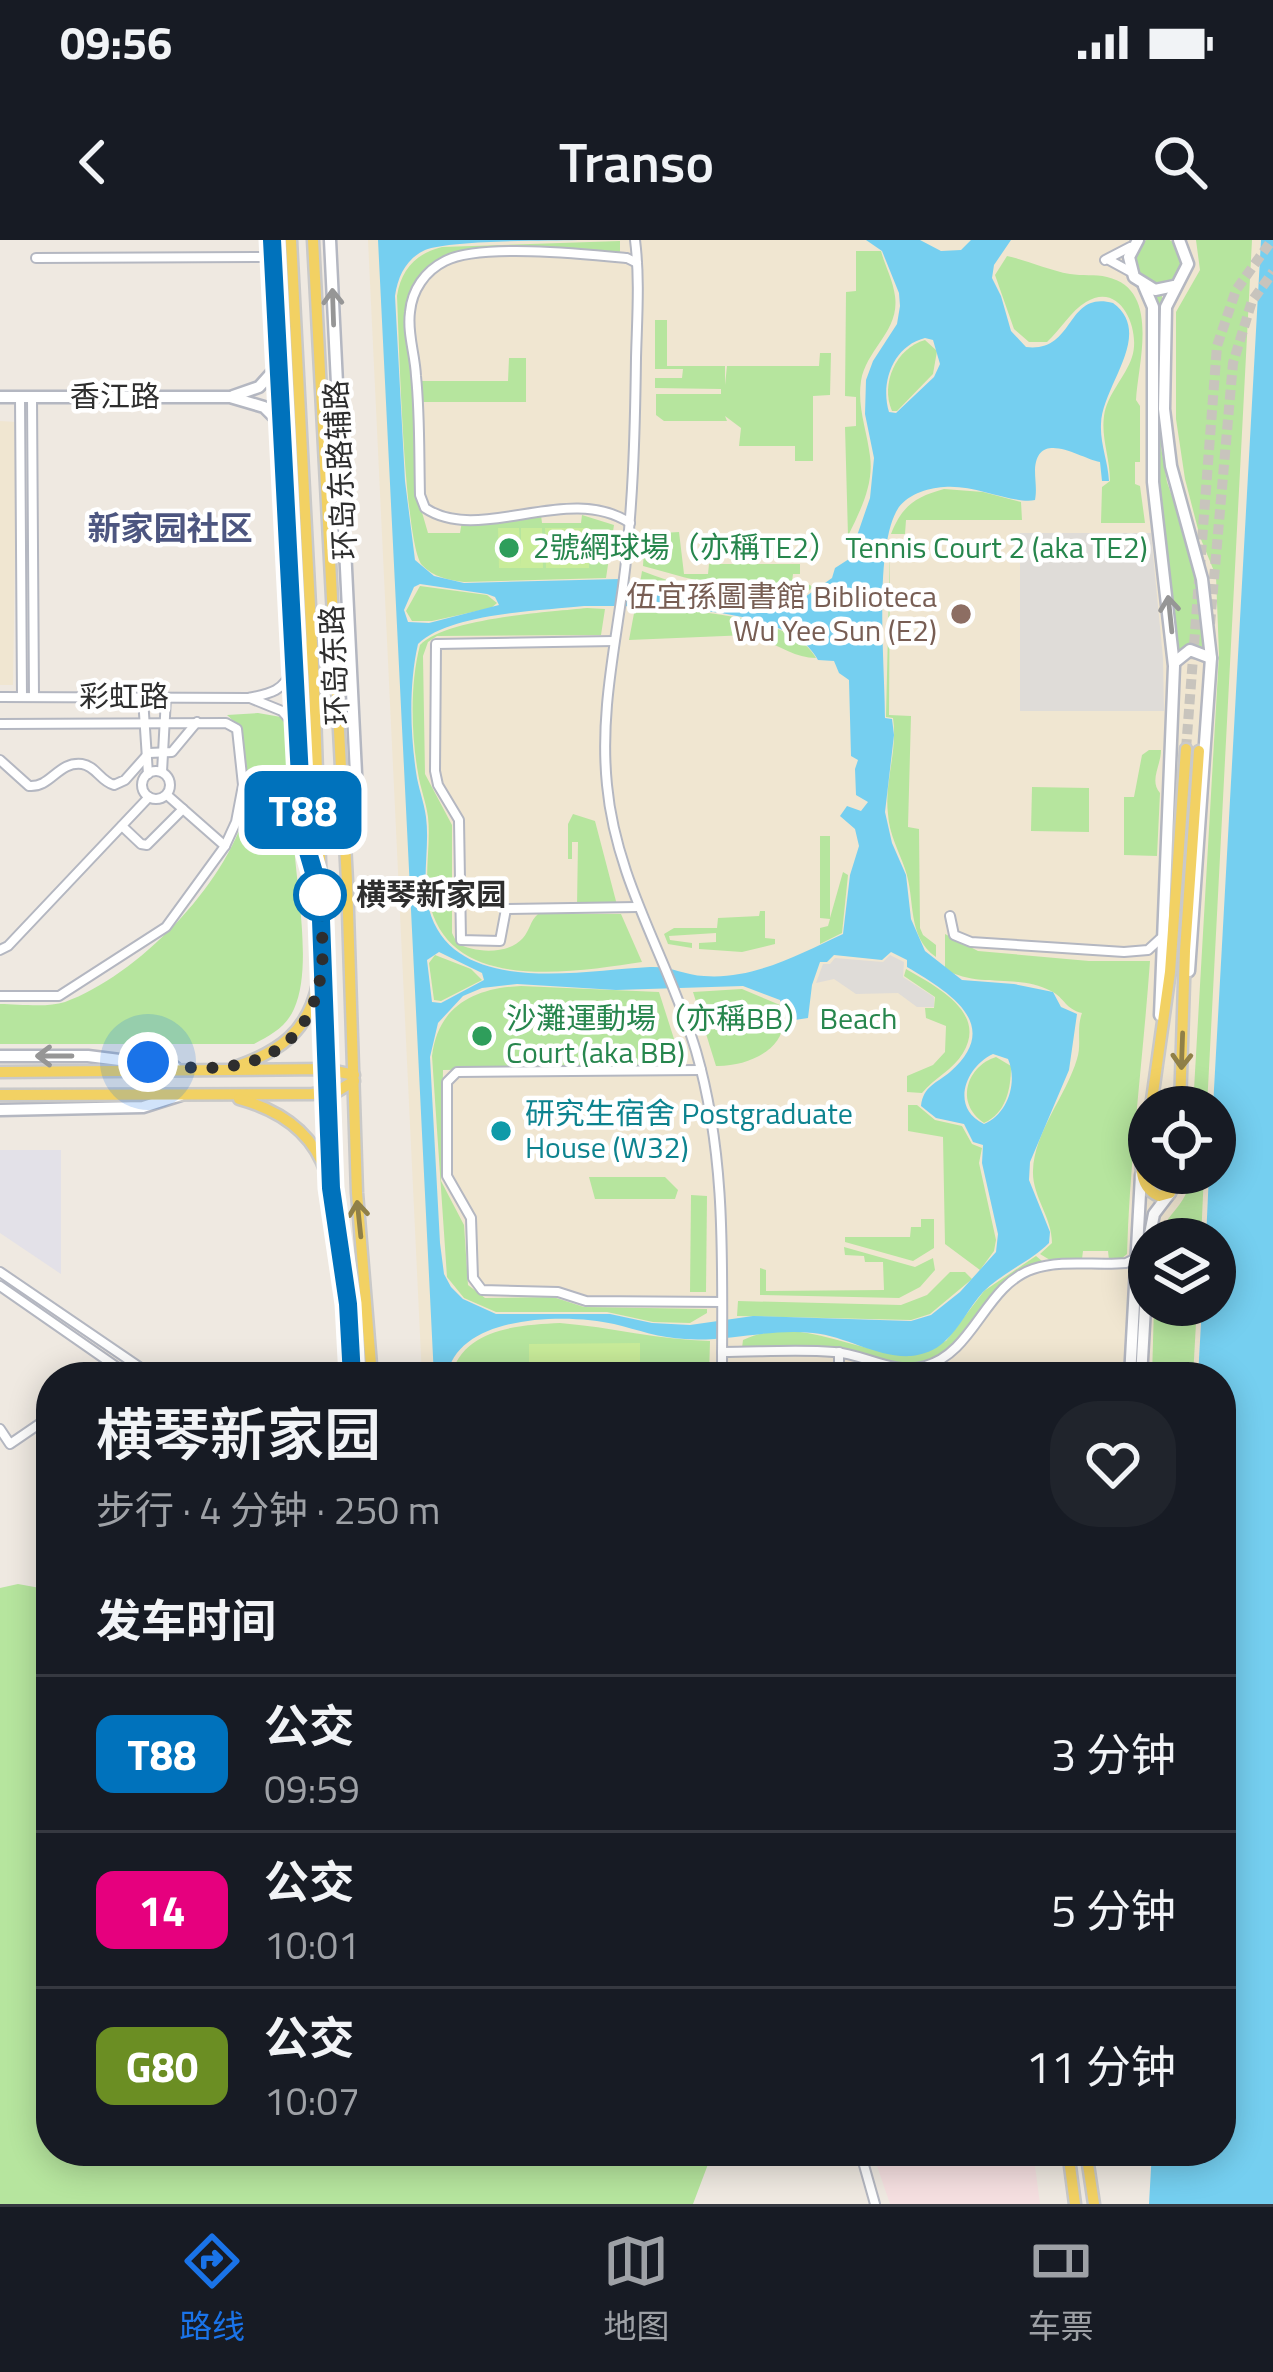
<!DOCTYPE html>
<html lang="zh">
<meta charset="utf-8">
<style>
body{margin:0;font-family:"Titillium Web","Noto Sans SC",sans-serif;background:#20242c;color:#f1f3f6;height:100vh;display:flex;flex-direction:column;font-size:45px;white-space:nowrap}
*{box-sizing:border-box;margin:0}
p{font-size:39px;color:#9ea1a6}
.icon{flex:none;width:66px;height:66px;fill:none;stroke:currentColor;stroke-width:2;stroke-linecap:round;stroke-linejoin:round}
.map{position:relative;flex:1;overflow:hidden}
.details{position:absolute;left:36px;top:1122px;width:1200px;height:804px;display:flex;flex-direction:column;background:#171b24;border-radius:48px;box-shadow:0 6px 30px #0003}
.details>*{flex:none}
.badge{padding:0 24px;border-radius:18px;font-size:42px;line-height:78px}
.controls{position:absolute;left:1128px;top:846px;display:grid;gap:24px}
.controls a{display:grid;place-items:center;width:108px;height:108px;border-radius:50%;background:#171b24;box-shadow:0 6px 30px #0003;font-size:60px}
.you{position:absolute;width:60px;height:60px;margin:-30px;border:9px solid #fff;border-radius:50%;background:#1a73e8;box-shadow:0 0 0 18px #1a73e833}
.map>.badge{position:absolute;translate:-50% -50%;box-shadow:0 0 0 6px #fff}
h2{padding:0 60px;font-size:45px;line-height:108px}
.round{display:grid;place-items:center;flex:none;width:126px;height:126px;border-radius:48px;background:#20242c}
.headline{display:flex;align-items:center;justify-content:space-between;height:204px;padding:0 60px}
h1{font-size:57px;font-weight:600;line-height:90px}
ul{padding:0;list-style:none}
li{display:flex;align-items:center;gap:36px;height:156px;padding:0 60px;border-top:3px solid #363941}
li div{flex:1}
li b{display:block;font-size:45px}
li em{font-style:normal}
li .badge{min-width:132px;font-weight:700;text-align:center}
.status{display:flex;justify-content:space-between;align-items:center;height:84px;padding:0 60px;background:#171b24;direction:ltr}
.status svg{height:33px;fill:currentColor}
header{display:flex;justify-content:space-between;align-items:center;height:156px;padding:0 60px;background:#171b24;font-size:54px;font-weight:600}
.dock{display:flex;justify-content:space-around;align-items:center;height:168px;border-top:3px solid #363941;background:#171b24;font-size:33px;color:#9ea1a6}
.dock a{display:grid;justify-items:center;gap:6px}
.dock .active{color:#1a73e8}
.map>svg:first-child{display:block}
</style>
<div class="status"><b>09:56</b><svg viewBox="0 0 49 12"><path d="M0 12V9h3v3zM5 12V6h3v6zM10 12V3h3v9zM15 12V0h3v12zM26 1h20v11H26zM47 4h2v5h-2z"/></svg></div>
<header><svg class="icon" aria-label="back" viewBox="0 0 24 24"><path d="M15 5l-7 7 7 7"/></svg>Transo<svg class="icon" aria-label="search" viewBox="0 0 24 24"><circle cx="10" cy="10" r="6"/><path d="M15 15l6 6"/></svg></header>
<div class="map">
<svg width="1273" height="1964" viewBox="0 0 1273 1964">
<rect width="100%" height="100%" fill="#efe9e1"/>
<path fill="#e3e1e8" d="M0,910H61V1034L0,993Z"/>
<g fill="#f0e6d1">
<path d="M368,0H1261L1213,867H1149V933H1209L1206,999H1149V1065H1202L1198,1137H422Z"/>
<path d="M0,181L17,182L13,445H0Z"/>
</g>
<path fill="#f5dfe0" d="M872,1911H1033L1040,1964H890Z"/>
<g fill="#b6e59e">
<circle cx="1158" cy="21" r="24"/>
<path d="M1196,0H1252L1207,867H1193L1219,415L1216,336L1200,297L1185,239L1176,179V72L1200,30Z"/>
<path d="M620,1V16L471,11L440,20L412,51L419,262L428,293H460L462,281L541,275L542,283H581L582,275L614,285L606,338L464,342C449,340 433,337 422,325C404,304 399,97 397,56C401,30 416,13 442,7Z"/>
<path d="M856,11H881C885,26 893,40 895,56C900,91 866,109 861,141C857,167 867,191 870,216C874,245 860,271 848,296L845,187L856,186V157L845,156L846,52L856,51Z"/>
<path d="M1007,16C1027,20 1048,30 1070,34C1082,36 1095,34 1107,37C1161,49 1138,123 1136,160L1140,166V222H1135V244L1140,246L1145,283H1101L1102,247L1110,241C1110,218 1101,198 1104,176C1107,154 1125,138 1132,117C1141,91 1121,40 1086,62C1071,71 1060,90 1047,102H1029L1014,89L995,35Z"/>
<path d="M1155,52H1162L1161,207L1167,242L1195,323L1205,408L1191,403L1178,411L1158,239Z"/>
<path d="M655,80H667V126H725V145L727,126H819L820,113H831L830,155L813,156V221H795V206H739L741,188L725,176L727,181H664L656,175V154H721V149L655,148V138H682L683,129H655Z"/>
<path d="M925,100L937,111L933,134L897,171H892C880,144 896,108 925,100Z"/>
<path d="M509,118H526V162H421V141H508Z"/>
<path d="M944,249L983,252L1021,262L1022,280H906L905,294H891C902,266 915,257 944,249Z"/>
<path d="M679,292L684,334H708L709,324H800V334H793L792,342C739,355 694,340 643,326L645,294Z"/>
<path d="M890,306L889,475L911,476L908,587L919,589L920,688L923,695L936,705V717C906,696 916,660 905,629C899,611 889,594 888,574C884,542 898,511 893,478L886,477Z"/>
<path d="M642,331C695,352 753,363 808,344L813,347C806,353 799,361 790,364C752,377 678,355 640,343Z"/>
<path d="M420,346L487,355L497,363L491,368L432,381H412L406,371Z"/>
<path d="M587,368L605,369L601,395L437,396L428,402L423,416L425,534L452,585V693L457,703C474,713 508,715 523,698C530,690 530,681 538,674H621L642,722C574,732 447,755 429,660C424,633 431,604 428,577C426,562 420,547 418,533C411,493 410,443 420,405C446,378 549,372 587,368Z"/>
<path d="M635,368C682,369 792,374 816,418C791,418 773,400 748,395L629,400Z"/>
<path d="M258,473L281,477L293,491C294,529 292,566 294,603C296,646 313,728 294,769C286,787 271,795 254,804H0V764C19,764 47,768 65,762C137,736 226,645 246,570C253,545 243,512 240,487L227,475Z"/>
<path d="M1149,510H1161C1161,526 1149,540 1160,553L1157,616L1124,615V557H1134L1142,515Z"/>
<path d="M1032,547L1089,548V592L1031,591Z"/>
<path d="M573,574L595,581L617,665L577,667L578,602H572V619H568V584Z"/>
<path d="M820,596H830V678L843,632L848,635L842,693L820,704V688L828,686L830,679L820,678Z"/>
<path d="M760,671H765V698L775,699V704L742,712L699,709V703L716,702V693L669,696L670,700L692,703V708L668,704L664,694L674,688H717L718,678L759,676Z"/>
<path d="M945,694L978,711L1089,721H1150C1143,819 1130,916 1127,1014L1121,1019L1109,1020L1108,1011H1083L1082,1019L1050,1020L1040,1014L1052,1003C1052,977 1032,956 1033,931C1034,892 1066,856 1077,819C1082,804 1076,789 1082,773C1065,769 1065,758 1051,751C1017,733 978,749 945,729Z"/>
<path d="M435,715L471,729L482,740L441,761L434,760L429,723Z"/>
<path d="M906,729C935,746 988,772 963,813C953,830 934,838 922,853L907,852V836L933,825L945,812L946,786L926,778L925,768H934L935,757L904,736Z"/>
<path d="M521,746L659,752L683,827H670V809L663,808L662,827L443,830L441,941L464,985L468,1045L485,1058L553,1057L584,1067L707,1069V1073L690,1083L653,1082L607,1072H496L464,1058L447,1037L432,816C438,766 474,748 521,746Z"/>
<path d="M742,749L780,765C796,805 751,827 716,826L693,752Z"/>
<path d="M996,817L1011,826C1011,849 1006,873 984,883C954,863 967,826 996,817Z"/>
<path d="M908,865H917L935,880L962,886L972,904L982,908L979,923L996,1000L994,1011L980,1030L945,1004L943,897L908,891Z"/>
<path d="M1191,933H1204L1201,999H1156C1167,973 1190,963 1191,933Z"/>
<path d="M589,937H665L678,950L675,959H595Z"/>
<path d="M691,955L707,956L706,1052H690Z"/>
<path d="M921,979H934V1008L913,1021L845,1002V997H910L911,987H921Z"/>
<path d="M844,1007L915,1027L933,1018L935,1030L920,1047L899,1058L760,1055V1028L766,1030V1051L884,1050L883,1022H865L864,1016L845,1015Z"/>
<path d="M1036,1016L1042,1021C990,1038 974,1105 924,1122C892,1133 865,1109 835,1107C804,1106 772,1108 742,1108L743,1100C790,1078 835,1102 881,1111C900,1115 926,1105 946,1101L984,1051Z"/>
<path d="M950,1032H965L972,1039L930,1074L911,1080L737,1076L738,1061L901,1065L927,1055Z"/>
<path d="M1154,1065H1197L1193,1137H1152Z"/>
<path d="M560,1083C611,1087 659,1100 710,1101L709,1137H451C462,1088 519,1085 560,1083Z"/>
<path d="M18,1344L51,1350V1911H713L693,1964H0V1348Z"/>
</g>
<g fill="#c9ec9a">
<path d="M498,288H519L521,327V288H542L543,328H499Z"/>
<path d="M545,288H589V328H546Z"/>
<path d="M640,1103V1129H529V1104Z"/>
</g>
<g fill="#dfdcd8">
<path d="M1020,293H1151L1163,418L1164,471H1020Z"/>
<path d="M890,715L904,722L903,737L934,757V767H917L898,753L856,754L834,739L816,743L823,724H830L835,718L883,722Z"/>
</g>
<g fill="#75cff0" fill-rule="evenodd">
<path d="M378,0H578C544,1 451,0 425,10C406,19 398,36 395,56L405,241L415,320L434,336L464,343L620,339L675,356L771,369L795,364L832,338L835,328L849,319L870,258L874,218L865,174L866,140L873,121L897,84L900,66L899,53L882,11L866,0H920L941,11L961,10L971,0H1011L994,25L992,38L1001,56L1011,91L1026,107C1076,113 1065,50 1113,63C1155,94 1102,145 1101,184C1100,204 1108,221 1109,241H1102L1100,222C1080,218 1037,188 1035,230C1035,241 1037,249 1035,260C1015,265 975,244 944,247C926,248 904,256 896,272C874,315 885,426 885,478L892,479L894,495L885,572L892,603L906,635L911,679L925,711L962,740L1014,744L1053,752L1061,767L1077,774L1069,830L1030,922L1029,940L1050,992L1049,1003C1030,1022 1003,1032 983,1052C969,1067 960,1088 944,1102C936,1110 922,1115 911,1116C877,1118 846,1096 813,1093C771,1088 728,1102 685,1099C660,1098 638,1090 614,1084C567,1073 456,1074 447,1137H434ZM925,98L933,100L940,124L934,137L896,173L889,172C880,143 893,106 925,98ZM420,344L487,354L495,357L499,365L429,383L408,382L404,370L414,347ZM584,366C640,366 789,363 818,420L834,421L839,433L849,440L851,516L858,520L855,529L856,555L868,562L861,571L847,566L840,576L855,589L859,606L850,635L843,694C800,714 753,740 704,736C685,735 670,726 650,727C583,730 453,758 429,669C421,639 430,608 426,577C424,562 418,547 416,532C410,492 409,443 418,404C450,373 540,371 584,366ZM439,712L482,733L484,740L441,763L432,762L427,720ZM891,712L907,720V727C947,751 1005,784 950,832C937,843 923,846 921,866L936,878L964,884L973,902L983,905L982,923L998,994L996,1012L960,1052L931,1075L911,1081L753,1076L690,1085L652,1083L610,1074H496L463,1059L451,1047L444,1034L440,1003L430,817L438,783L463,756L482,748L517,744L616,750L743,746L780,760L788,781L808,778L812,745L820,722H827L834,715L882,720ZM993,814L1008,819C1018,842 1008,874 984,884C950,868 965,827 993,814Z"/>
<path d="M1261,0H1273V1964H1149L1152,1911H1221V1137H1198L1202,1065H1215V999H1206L1209,933H1215L1213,867Z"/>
</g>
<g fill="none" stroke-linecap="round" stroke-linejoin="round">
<g stroke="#c8c4bd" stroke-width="10" stroke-dasharray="10 5" stroke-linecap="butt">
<path d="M1210,384L1233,123L1252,61L1273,32"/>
<path d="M1186,509L1217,106L1236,50L1272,0"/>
</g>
<g stroke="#b4b7c1" stroke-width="12">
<g id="street">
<path d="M635,0C640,39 637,79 636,118C635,194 633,270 623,346C614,413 600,476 607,545C616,642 669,720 696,811C727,918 722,1027 722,1137"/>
<path d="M36,18L273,17"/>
<path d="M1105,20L1130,7"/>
<path d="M1109,20L1131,32"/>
<path d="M20,157L22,457"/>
<path d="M32,157L34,457"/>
<path d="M630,283C568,242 480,305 425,268L420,255C419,216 420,175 416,136C415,114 407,93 410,72C412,50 425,31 445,21C479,3 586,14 627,18L637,23"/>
<path d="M614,401L436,404L435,531L438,545L459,580L461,700L500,701L506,669L637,667"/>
<path d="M0,457L248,458C268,454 286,451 291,429"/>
<path d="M143,458L148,534"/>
<path d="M250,458L282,471L297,488"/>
<path d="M0,484L226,483L237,489L243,545L236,582L225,606L166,687L59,756H0"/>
<path d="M0,520L29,546C51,548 58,521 82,524C96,526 100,541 114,545L125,540L149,513L172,512L197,482"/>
<circle cx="156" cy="545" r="14"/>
<path d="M162,532L166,458"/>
<path d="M167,555L225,606"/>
<path d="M122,586L141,604L147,605L183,569"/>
<path d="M950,676L954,695L971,702L1124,712L1148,710L1160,699"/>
<path d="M0,710L8,706L149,557"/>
<path d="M701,830L457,832L447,842V936L471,978L473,1038L482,1050L558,1052L586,1061L722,1062"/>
<path d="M0,1032L154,1137"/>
<path d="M0,1046L131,1137"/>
<path d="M722,1112C759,1112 797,1109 834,1112C865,1114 892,1135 925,1126C974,1113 985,1045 1033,1029C1063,1019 1096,1026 1126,1023L1136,1018"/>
<path d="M839,1137V1112"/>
<path d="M0,1189L10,1204L51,1176"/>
<path d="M860,1911L875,1964"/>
</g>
</g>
<g stroke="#b4b7c1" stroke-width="15">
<g id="secondary">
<path d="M272,0L301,557L308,612L319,650"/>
<path d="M330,0L357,554L346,599"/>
<path d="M1138,0L1129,17L1134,37L1155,50L1174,46"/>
<path d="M1179,0L1188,24L1166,67L1164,169L1171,226L1202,339L1211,418L1189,731"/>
<path d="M1144,46L1153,67V242L1174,426L1160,775"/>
<path d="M233,156L259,147L276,128"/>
<path d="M0,157H230L264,167L279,182"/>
<path d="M1175,422L1190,410L1211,418"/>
<path d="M0,816H88L175,827"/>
<path d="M0,870L143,867L181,855"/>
<path d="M1149,999L1154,974L1170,953"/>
<path d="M1130,1137L1141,935"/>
<path d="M1141,1137L1149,999"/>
</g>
</g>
<g stroke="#c9c9c9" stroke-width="15">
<g id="primary">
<path d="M291,0L314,443L331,948L348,1064L352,1137"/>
<path d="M313,0L347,641L357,953L372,1137"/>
<path d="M293,371L308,425"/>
<path d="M235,827C279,812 308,792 318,744"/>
<path d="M0,832L326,829L354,835"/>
<path d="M0,855L312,854L336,852L354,841"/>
<path d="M239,859C279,870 313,892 326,933"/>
<path d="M1151,867L1170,732L1186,509"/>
<path d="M1180,867L1185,711L1199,511"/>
<path d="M1149,880C1145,905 1130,943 1159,956L1170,953L1178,933"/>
<path d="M1068,1911L1075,1964"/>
<path d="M1086,1911L1094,1964"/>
</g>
</g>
<use href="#street" stroke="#fff" stroke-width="8"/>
<use href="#secondary" stroke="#fff" stroke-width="10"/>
<use href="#primary" stroke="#f2d163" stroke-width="10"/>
</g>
<defs><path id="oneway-shaft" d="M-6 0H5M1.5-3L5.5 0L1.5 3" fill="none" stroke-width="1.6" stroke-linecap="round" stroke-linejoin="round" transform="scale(3)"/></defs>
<g stroke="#969696">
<use href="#oneway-shaft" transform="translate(333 67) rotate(-92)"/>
<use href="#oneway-shaft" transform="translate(1170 374) rotate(-96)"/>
<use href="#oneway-shaft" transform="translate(54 816) rotate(180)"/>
</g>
<g stroke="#908048">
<use href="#oneway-shaft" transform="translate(1182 811) rotate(92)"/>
<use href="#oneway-shaft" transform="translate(359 979) rotate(-96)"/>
</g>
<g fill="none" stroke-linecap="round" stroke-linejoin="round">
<g stroke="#fff" stroke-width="27">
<path id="line" d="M272,0L301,557L308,612L320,653L331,948L348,1064L352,1137"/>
</g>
<use href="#line" stroke="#0072bc" stroke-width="18"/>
<path stroke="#2e2e2e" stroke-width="12" stroke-dasharray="0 21.6" d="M148,822C231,838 311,826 322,726C324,704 320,671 320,655"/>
</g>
<g fill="#2e9e5b" stroke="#fff" stroke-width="4.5">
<circle cx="509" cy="308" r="12"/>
<circle cx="482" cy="796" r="12"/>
</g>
<circle fill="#8d6e63" stroke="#fff" stroke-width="4.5" cx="961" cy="374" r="12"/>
<circle fill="#fff" stroke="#0072bc" stroke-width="6" cx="320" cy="655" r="24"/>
<circle fill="#0f9aa8" stroke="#fff" stroke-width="4.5" cx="501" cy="891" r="12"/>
<g text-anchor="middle" stroke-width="9" stroke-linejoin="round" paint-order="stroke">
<g font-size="30" fill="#2e2e2e" stroke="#fff">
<text x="115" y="167">香江路</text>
<text transform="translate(341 230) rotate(-93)" y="10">环岛东路辅路</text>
<text transform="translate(335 425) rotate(-93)" y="10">环岛东路</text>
<text x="124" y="467">彩虹路</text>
</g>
<g font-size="30" fill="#27864d" stroke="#fff" text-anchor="start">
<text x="533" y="318">2號網球場（亦稱TE2） Tennis Court 2 (aka TE2)</text>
<text x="506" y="789">沙灘運動場（亦稱BB） Beach<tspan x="506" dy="34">Court (aka BB)</tspan></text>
</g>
<g font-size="30" fill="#785e54" stroke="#fff" text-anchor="end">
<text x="937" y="367">伍宜孫圖書館 Biblioteca<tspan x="937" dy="34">Wu Yee Sun (E2)</tspan></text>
</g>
<g font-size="30" font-weight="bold" fill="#2e2e2e" stroke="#fff" text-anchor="start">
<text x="356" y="665">横琴新家园</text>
</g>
<g font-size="30" fill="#0d838f" stroke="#fff" text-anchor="start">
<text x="525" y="884">研究生宿舍 Postgraduate<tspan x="525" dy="34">House (W32)</tspan></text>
</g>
<g font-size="33" font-weight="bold" fill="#4d5680" stroke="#fff">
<text x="170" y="300">新家园社区</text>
</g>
</g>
</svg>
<div class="controls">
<a><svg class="icon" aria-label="locate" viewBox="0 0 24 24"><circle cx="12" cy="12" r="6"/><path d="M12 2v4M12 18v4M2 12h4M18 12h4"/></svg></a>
<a><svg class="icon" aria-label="layers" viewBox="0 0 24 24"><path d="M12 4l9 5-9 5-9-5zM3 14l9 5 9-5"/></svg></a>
</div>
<div class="you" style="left:148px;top:822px"></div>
<b class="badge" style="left:303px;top:570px;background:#0072bc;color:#fff">T88</b>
<section class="details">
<div class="headline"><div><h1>横琴新家园</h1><p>步行 · 4 分钟 · 250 m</p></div><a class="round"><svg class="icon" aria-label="heart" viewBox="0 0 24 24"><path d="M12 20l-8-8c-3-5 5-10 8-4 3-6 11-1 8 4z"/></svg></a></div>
<h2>发车时间</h2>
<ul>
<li><span class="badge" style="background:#0072bc;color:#fff">T88</span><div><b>公交</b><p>09:59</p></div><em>3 分钟</em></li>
<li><span class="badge" style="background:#e6007e;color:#fff">14</span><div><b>公交</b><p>10:01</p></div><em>5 分钟</em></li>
<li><span class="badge" style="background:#6b8e23;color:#fff">G80</span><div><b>公交</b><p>10:07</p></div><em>11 分钟</em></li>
</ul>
</section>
</div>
<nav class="dock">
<a class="active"><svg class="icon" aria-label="directions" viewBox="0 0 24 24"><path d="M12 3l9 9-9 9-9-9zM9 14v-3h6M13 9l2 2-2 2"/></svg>路线</a>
<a><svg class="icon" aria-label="map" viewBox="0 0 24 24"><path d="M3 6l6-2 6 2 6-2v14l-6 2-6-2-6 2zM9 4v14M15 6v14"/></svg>地图</a>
<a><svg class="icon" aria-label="tickets" viewBox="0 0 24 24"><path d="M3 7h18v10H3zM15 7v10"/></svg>车票</a>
</nav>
